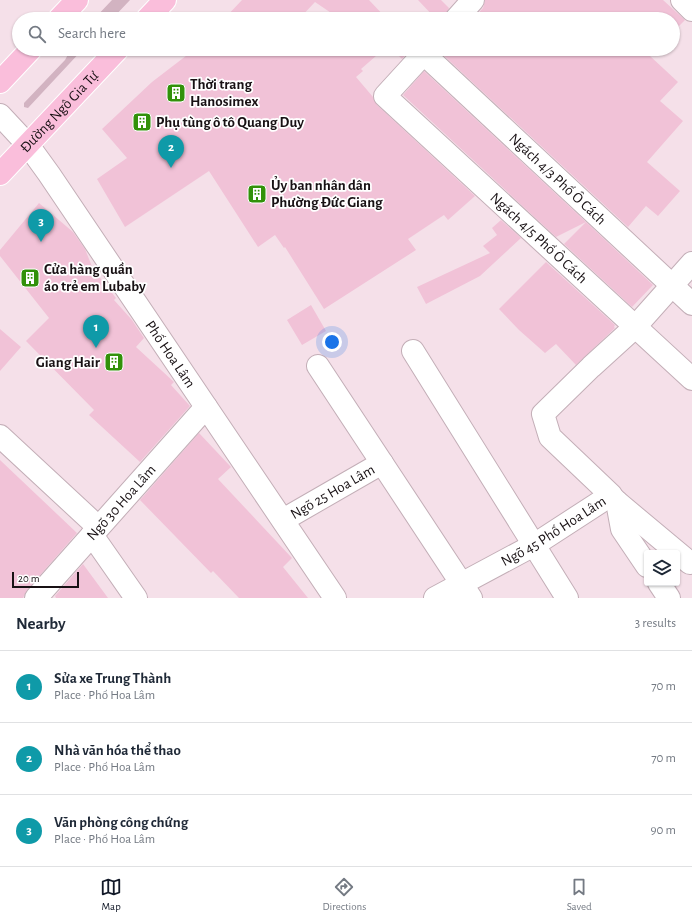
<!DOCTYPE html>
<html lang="en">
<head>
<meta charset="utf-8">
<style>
	:root { --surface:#fff; --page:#f6f6f7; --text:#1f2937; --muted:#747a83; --line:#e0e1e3; --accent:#111827 }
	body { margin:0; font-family:"Alegreya Sans",sans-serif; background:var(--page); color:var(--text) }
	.controls { position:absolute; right:12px; bottom:12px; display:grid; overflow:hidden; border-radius:4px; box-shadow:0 1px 3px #0004 }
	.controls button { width:36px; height:36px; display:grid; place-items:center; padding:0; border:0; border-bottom:1px solid var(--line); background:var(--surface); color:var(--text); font:20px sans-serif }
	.scale { position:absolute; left:12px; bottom:10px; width:67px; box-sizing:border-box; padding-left:4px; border:2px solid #181114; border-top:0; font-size:11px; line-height:14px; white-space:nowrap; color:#181114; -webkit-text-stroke:3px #fff; paint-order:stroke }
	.you { position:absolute; left:332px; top:342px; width:14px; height:14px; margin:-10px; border:3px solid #fff; border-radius:50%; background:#1a73e8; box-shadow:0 0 0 6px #1a73e833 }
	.badge { display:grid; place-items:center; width:26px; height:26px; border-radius:50%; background:var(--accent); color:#fff; font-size:13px; font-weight:700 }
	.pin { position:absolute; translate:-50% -33px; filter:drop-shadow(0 1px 2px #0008) }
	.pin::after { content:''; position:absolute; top:21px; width:14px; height:12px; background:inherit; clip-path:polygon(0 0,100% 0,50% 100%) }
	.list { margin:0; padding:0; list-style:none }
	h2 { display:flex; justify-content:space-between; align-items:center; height:52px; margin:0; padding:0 16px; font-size:17px }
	h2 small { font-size:13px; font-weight:400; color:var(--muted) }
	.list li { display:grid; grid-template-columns:26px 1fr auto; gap:12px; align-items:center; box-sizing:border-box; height:72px; padding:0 16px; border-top:1px solid var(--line) }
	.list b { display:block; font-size:15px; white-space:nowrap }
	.list p { margin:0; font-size:13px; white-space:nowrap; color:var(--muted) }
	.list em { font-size:13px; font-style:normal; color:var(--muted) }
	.icon { flex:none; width:22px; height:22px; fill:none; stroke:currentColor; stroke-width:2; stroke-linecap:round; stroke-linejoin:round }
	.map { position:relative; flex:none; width:692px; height:598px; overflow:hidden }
	.search { position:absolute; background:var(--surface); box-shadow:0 1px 3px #0004; left:12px; right:12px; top:12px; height:44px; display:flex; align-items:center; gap:10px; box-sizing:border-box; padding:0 14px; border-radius:22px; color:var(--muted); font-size:15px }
	.sheet { height:268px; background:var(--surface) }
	nav { display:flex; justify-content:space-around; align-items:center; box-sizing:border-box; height:56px; border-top:1px solid var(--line); background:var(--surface); font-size:11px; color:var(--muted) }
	nav a { display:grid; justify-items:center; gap:2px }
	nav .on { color:var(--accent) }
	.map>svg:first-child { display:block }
	.green { fill:#d2b3c1 }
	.building { fill:#f1c2d7 }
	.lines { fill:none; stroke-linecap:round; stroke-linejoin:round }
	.minor-casing { stroke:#c3aeb7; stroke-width:24 }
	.major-casing { stroke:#fff; stroke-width:24 }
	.minor { stroke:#fff; stroke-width:22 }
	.major { stroke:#fabedb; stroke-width:22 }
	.labels { text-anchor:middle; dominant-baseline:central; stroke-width:3.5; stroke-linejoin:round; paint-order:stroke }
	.poi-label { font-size:15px; font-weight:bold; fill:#181114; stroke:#fff; text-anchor:start }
	.street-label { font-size:15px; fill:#181114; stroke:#fff }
</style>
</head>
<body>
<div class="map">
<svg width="692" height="598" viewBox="0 0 692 598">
	<rect width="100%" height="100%" fill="#f5e0e9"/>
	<!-- green -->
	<path class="green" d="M112 0H130L112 19H94Z
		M71 49H83L28 108 24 107V103L65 60Z"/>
	<!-- building -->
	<path class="building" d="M242 0H369L387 19H340L315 2 299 19H224Z
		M418 0H441L449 8 444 19H436Z
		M485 0H663L685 20 673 32V19H473L483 8Z
		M195 49H384L361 69 363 71 356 77 373 97 377 105 475 196 448 220 444 215 408 239 416 250 324 309 285 247 284 248 275 235 258 247 209 171 125 227 97 179 127 158 102 129 152 82Z
		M392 49H411L402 59Z
		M440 49H657L650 56 678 82 660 101 683 121 647 162 680 191 658 216 646 206 628 227 440 52Z
		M424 71 586 222 556 237 403 95Z
		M39 203 73 232 85 249 93 269 116 298 114 300 132 320 144 338 136 347 174 382 171 385 190 406 140 462 89 415 94 410 26 341 49 318 0 256V250Z
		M501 220 521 238 480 276 426 304 417 287 490 253 483 246 497 235 492 228Z
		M586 222 653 285 632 307 564 244Z
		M546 262 615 325 614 327 615 328 576 365 556 344 545 353 519 330 499 309Z
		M311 305 326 331 302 345 287 320Z
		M0 329 21 347 0 371Z
		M199 433 231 467 218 479 292 558 283 567 308 598H239L213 571 211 573 140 500Z
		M0 460 77 533 27 590 23 598H0Z
		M83 564 108 598H56L55 596Z"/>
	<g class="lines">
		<defs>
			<g id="minor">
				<path d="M682 0 692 10"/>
				<path d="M456 19 473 0"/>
				<path id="s1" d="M428 49 385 96 692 379"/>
				<path id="s2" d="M424 54 692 304"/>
				<path id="s3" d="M0 115 28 145 49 174 335 598"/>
				<path d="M413 351 567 598"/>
				<path d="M318 366 471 598"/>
				<path d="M0 436 98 527"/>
				<path d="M613 498 617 502 622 529 647 566"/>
				<path d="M617 502 690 563"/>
				<path id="s4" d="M283 520 382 463"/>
				<path d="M92 535 136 598"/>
				<path d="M659 583 669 598"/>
				<path id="s5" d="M36 598 206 407"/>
				<path id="s6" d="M435 598 534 545 611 495 550 437 543 414 591 367 635 327 692 263"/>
			</g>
			<g id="major">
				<path d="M59 19 77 0"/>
				<path d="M147 19 165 0"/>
				<path d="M0 82 31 49"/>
				<path id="s7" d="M0 174 118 49"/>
			</g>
		</defs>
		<!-- minor casing -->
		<use href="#minor" class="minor-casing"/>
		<!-- major casing -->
		<use href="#major" class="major-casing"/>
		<!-- minor -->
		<use href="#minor" class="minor"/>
		<!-- major -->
		<use href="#major" class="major"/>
	</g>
	<!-- icons -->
	<defs>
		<symbol id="building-square" viewBox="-11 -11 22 22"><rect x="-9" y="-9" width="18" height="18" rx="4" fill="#32910a" stroke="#fff"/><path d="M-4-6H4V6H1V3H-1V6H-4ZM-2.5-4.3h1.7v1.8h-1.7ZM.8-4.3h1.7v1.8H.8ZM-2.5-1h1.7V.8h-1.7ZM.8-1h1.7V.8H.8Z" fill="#fff"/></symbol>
	</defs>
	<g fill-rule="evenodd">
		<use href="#building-square" x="165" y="82" width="22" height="22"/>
		<use href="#building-square" x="131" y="111" width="22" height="22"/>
		<use href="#building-square" x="246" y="183" width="22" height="22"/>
		<use href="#building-square" x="19" y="267" width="22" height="22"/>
		<use href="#building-square" x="103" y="351" width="22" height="22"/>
	</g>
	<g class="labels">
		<!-- poi labels -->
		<g class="poi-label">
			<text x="190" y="84">Thời trang<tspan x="190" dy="17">Hanosimex</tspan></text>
			<text x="156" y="122">Phụ tùng ô tô Quang Duy</text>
			<text x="271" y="185">Ủy ban nhân dân<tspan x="271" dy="17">Phường Đức Giang</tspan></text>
			<text x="44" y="269">Cửa hàng quần<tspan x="44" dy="17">áo trẻ em Lubaby</tspan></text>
			<text x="100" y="362" text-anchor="end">Giang Hair</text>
		</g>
		<!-- street labels -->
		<g class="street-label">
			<text stroke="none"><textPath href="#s7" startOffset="86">Đường Ngô Gia Tự</textPath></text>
			<text stroke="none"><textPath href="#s2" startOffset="183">Ngách 4/3 Phố Ô Cách</textPath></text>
			<text stroke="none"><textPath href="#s1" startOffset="273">Ngách 4/5 Phố Ô Cách</textPath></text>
			<text stroke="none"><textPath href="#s3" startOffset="294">Phố Hoa Lâm</textPath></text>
			<text stroke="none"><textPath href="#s4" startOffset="57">Ngõ 25 Hoa Lâm</textPath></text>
			<text stroke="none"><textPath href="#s5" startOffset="128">Ngõ 30 Hoa Lâm</textPath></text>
			<text stroke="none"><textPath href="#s6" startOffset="136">Ngõ 45 Phố Hoa Lâm</textPath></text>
		</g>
	</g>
</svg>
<div class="controls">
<button><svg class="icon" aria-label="layers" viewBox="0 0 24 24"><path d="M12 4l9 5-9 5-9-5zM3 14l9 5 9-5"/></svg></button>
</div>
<div class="scale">20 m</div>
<div class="you"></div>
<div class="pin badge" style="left:96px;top:348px;background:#0f9aa8">1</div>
<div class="pin badge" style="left:171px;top:168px;background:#0f9aa8">2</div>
<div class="pin badge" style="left:41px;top:242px;background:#0f9aa8">3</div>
<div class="search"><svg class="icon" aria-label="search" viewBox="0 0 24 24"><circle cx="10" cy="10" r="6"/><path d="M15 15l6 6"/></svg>Search here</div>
</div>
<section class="sheet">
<h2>Nearby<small>3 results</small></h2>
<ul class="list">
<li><span class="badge" style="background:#0f9aa8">1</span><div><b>Sửa xe Trung Thành</b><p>Place · Phố Hoa Lâm</p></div><em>70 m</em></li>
<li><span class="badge" style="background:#0f9aa8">2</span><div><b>Nhà văn hóa thể thao</b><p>Place · Phố Hoa Lâm</p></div><em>70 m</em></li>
<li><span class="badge" style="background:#0f9aa8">3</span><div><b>Văn phòng công chứng</b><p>Place · Phố Hoa Lâm</p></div><em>90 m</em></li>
</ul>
</section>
<nav>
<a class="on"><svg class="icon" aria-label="map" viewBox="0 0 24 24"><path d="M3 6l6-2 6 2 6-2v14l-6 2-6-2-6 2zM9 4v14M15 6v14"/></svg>Map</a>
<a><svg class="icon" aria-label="directions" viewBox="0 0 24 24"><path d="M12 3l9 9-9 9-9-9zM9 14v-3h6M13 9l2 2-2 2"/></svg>Directions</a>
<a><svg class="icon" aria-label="saved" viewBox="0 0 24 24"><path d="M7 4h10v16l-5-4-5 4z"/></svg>Saved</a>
</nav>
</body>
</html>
